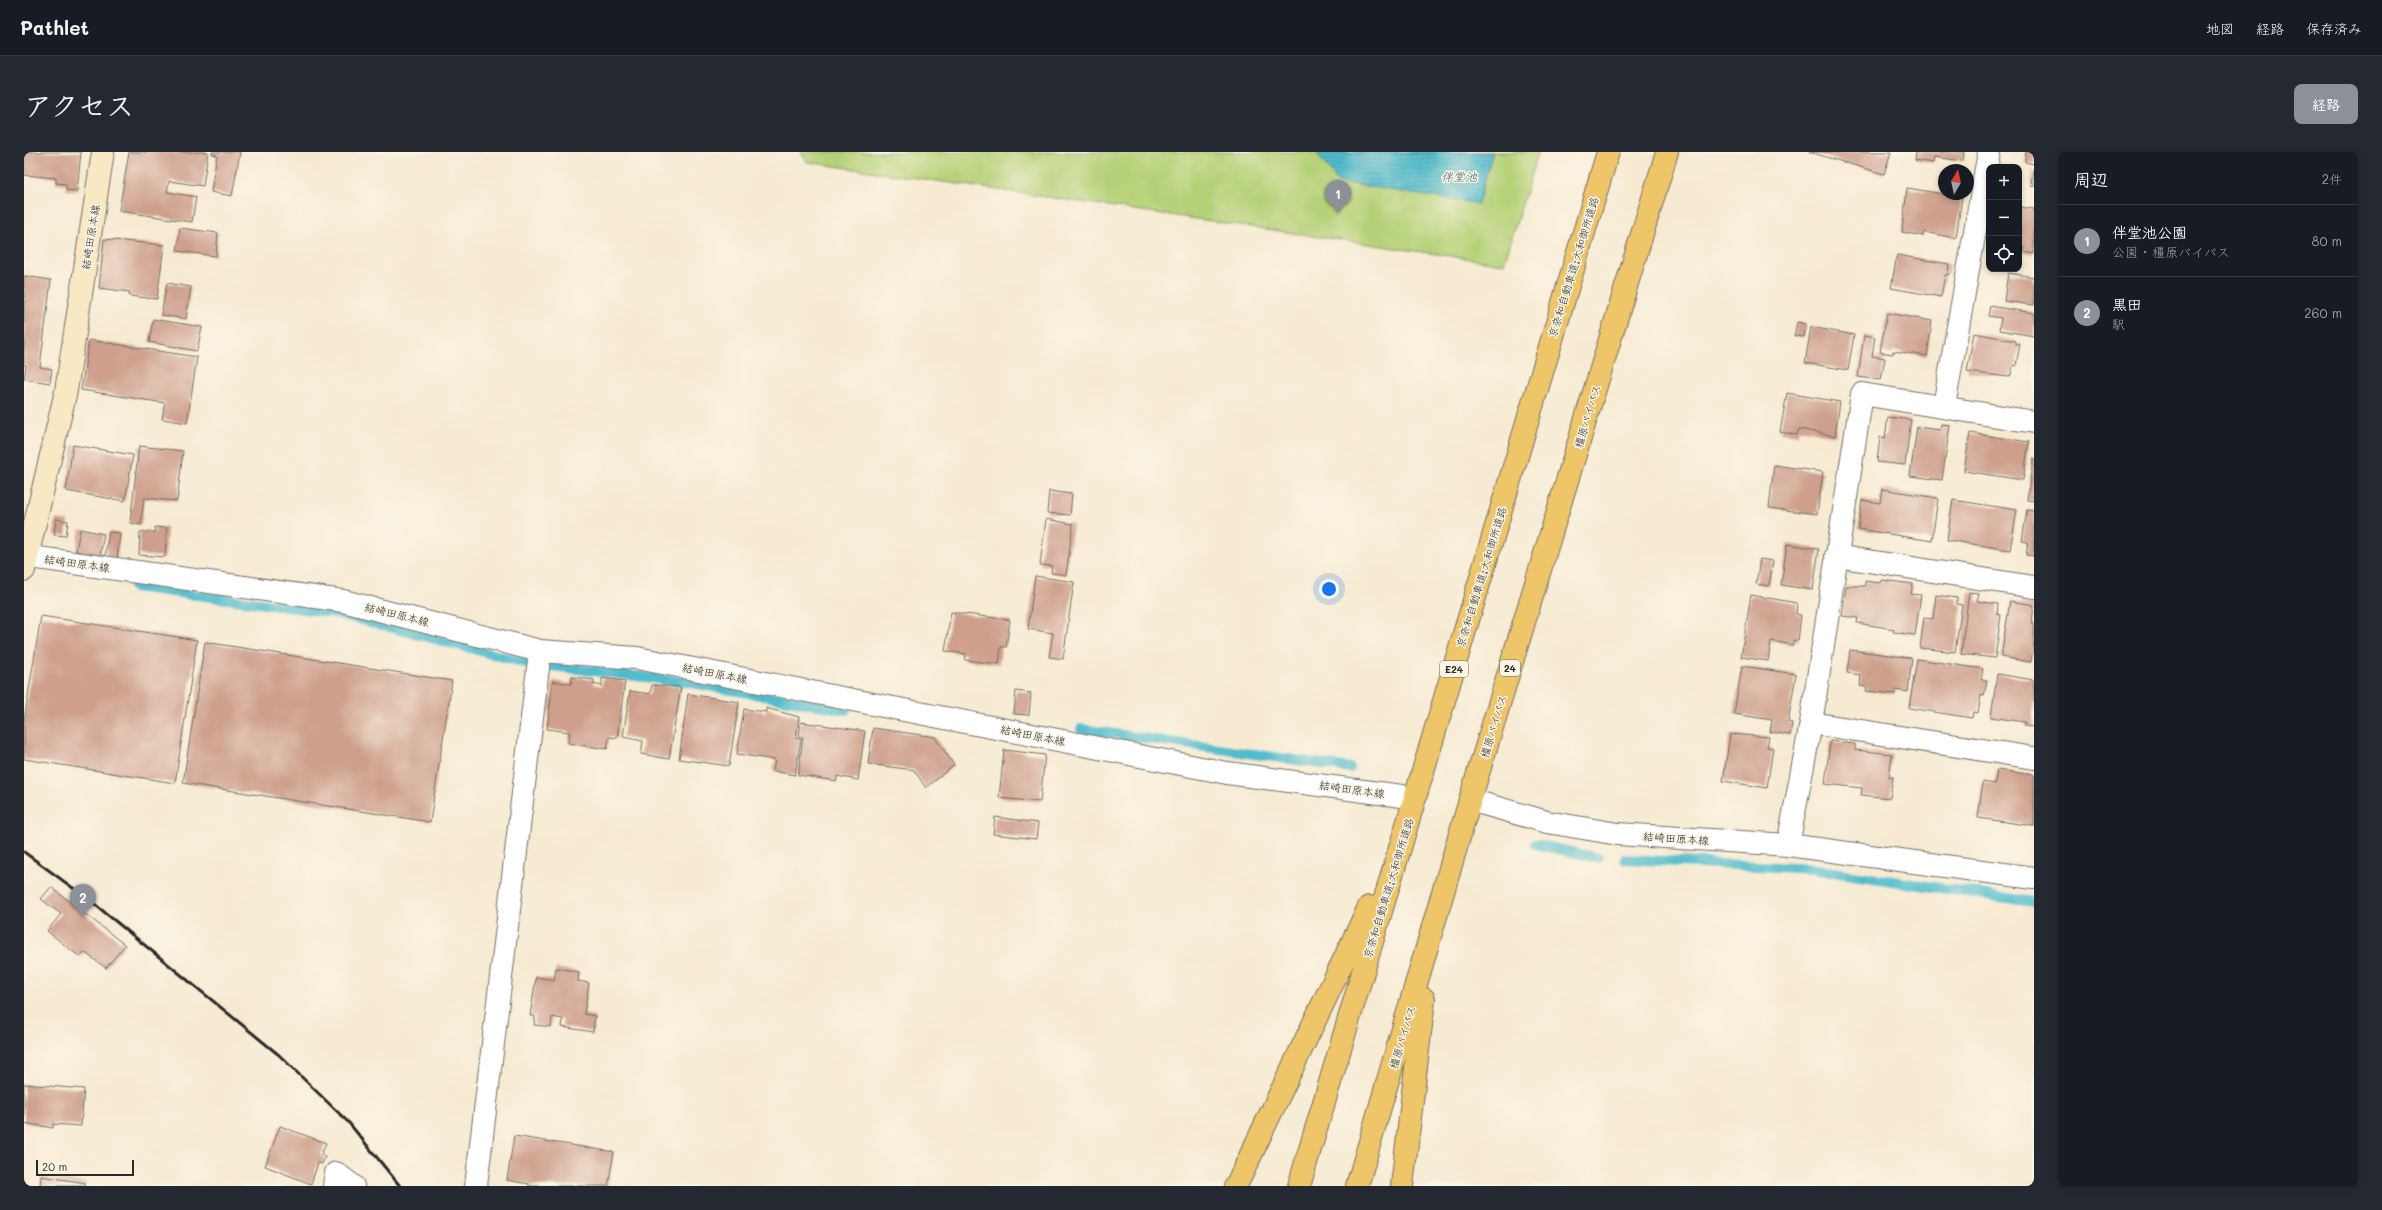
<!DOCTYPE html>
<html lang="ja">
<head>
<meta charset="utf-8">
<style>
	:root { --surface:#171b24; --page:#242831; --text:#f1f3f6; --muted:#9ea1a6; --line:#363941; --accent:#8c9099 }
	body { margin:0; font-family:Mali,"Klee One",sans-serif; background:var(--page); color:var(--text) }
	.controls { position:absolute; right:12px; top:12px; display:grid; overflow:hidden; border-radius:8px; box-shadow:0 2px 6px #0003 }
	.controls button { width:36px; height:36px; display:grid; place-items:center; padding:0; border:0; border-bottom:1px solid var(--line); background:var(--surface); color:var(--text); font:20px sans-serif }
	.compass { position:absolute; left:1914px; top:12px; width:36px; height:36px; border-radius:50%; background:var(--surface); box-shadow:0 2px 6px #0003; rotate:9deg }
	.scale { position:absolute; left:12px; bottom:10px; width:98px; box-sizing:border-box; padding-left:4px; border:2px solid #2b2b2b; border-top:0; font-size:11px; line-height:14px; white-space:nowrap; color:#2b2b2b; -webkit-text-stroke:3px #fcf5e5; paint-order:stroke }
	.you { position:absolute; left:1305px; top:437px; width:14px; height:14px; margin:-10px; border:3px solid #fff; border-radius:50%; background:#1a73e8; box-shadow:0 0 0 6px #1a73e833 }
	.badge { display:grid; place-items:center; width:26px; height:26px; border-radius:50%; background:var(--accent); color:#fff; font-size:13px; font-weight:700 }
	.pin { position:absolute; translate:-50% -33px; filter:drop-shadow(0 1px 2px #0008) }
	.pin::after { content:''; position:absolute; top:21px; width:14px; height:12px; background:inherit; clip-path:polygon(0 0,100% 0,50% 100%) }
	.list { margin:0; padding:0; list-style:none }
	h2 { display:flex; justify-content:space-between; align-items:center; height:52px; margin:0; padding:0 16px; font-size:17px }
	h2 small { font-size:13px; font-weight:400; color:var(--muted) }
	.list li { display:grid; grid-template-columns:26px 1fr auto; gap:12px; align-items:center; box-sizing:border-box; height:72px; padding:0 16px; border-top:1px solid var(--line) }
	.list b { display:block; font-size:15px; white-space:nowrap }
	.list p { margin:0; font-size:13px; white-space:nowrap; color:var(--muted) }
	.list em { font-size:13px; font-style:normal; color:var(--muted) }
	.icon { flex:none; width:22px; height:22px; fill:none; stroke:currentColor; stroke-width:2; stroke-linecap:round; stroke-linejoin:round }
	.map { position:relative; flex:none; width:2010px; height:1034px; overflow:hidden; border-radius:8px }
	header { display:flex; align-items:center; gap:24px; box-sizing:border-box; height:56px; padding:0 20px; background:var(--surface); border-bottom:1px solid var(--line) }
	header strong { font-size:19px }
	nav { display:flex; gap:22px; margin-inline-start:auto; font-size:14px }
	.intro { display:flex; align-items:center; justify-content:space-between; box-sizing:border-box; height:96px; padding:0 24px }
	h1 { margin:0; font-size:28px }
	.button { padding:10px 18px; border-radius:8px; background:var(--accent); color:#fff; font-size:14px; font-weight:700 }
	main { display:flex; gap:24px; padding:0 24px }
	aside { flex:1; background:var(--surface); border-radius:8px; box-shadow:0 2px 6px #0003 }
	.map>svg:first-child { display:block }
	.park { fill:#b5d177; stroke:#707e51 }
	.water { fill:url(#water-rules); stroke:#3e747c }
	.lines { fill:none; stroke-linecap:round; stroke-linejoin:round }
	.stream { stroke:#51bccd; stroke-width:10 }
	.building { fill:#ce9f8c }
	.street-casing { stroke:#726e65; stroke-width:24 }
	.secondary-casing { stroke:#726e65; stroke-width:24 }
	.highway-casing { stroke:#726e65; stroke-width:24 }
	.street { stroke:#fff; stroke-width:22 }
	.secondary { stroke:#f8e8c3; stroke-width:22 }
	.highway { stroke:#eec569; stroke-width:22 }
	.rail { stroke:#2b2b2b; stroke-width:3 }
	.labels { text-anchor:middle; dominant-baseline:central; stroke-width:3; stroke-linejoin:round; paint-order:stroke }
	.shield { fill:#fcf5e5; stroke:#6a6863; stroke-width:1 }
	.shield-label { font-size:10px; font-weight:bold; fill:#2b2b2b }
	.street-label { font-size:11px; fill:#2b2b2b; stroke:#fcf5e5 }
	.water-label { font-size:12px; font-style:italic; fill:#385e64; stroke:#fcf5e5 }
</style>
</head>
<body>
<header>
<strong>Pathlet</strong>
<nav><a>地図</a><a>経路</a><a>保存済み</a></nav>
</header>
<div class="intro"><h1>アクセス</h1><a class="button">経路</a></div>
<main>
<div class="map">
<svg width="2010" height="1034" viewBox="0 0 2010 1034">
	<defs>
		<pattern id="water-rules" width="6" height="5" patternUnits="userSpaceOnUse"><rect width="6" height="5" fill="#51bccd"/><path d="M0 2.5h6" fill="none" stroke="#4399a7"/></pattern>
	</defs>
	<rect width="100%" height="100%" fill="#fcf5e5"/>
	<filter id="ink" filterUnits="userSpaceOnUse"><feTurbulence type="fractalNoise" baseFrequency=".025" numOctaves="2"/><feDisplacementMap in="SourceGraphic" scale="8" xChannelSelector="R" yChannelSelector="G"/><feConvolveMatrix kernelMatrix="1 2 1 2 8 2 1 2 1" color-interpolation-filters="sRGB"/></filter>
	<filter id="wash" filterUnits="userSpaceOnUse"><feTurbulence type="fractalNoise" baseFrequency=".012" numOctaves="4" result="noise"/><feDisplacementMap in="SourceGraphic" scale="16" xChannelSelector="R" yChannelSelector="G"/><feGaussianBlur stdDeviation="0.9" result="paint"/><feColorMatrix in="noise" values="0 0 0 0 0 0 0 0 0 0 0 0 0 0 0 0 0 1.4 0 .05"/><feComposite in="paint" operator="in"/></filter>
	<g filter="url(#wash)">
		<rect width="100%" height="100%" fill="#f6ead2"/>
		<!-- park -->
		<path class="park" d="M777 0H1514L1480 112 783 10Z"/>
		<!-- water -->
		<path class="water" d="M1292 0H1469L1454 52 1314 30Z"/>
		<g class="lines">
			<!-- stream -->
			<path class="stream" d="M110 435 311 461 502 511 662 530 822 558
				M1057 577 1326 616
				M1511 692 1574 706
				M1601 707 1788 717 2010 750"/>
		</g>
		<g id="blocks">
			<!-- building -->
			<path class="building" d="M0 0H57L53 39 42 38V32L32 31V26L0 23Z
				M105 0H184L179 34 145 29 143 40 172 45 168 70 95 59Z
				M188 0H216L208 44 187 40 193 3 188 2Z
				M1785 0H1867L1860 22Z
				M1892 0H1940L1939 9 1910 5 1909 11 1891 8Z
				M2002 0H2010V12L2001 10Z
				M2009 17H2010V34L2007 33Z
				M1883 36 1938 45 1932 86 1900 80 1899 84 1878 80Z
				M1995 55 2010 57V102L2000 100 2001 96 1995 95Z
				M156 76 194 81 192 104 153 99Z
				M80 87 140 93 133 147 105 144 106 140 75 136Z
				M1873 103 1925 112 1924 123H1921L1917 145 1867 136Z
				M1984 121 2010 125V153L1980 149Z
				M0 124 27 128 16 215 28 217 26 231 0 227 2 213H0Z
				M143 131 167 135 162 167 137 163Z
				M1966 154 2010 161V184L1975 178 1977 166 1964 164Z
				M1863 161 1908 169 1903 204 1869 199V202L1856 200Z
				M129 167 178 175 173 199 125 190Z
				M1773 170 1782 172 1780 185 1770 184Z
				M1787 175 1830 183 1824 218 1781 211Z
				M1950 181 1992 189V192H1996L1992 214 1989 213 1987 223H1985V225L1943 220Z
				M1840 183 1851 185 1848 204 1861 206 1857 228 1834 225Z
				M65 188 173 205 163 271 138 267 141 251 57 238Z
				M1763 241 1816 250 1811 284 1775 277 1773 283 1756 280Z
				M1864 265 1887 268 1881 313 1853 310 1856 285 1861 286Z
				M1917 272 1926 273 1918 328 1886 324 1893 275 1916 278Z
				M1946 281 2005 290 1999 328 1940 319Z
				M49 293 109 303 101 349 42 339Z
				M115 294 159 299 153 349 120 346 117 373 106 371Z
				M2009 307H2010V349L2003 348Z
				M1750 313 1799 320 1793 362 1745 356Z
				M1858 337 1914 346 1908 389 1834 377 1838 348 1856 351Z
				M1025 339 1048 342 1046 363 1023 361Z
				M1929 348 1993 358 1986 398 1923 388Z
				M2003 358 2010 359V404L2002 403 2004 390 1998 389Z
				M32 367 44 369 42 384 30 383Z
				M1022 367 1049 372 1042 423 1027 421 1028 414 1016 413Z
				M131 375 143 376 141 405 115 403 116 380H131Z
				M56 377 80 382 76 404 52 399Z
				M85 380 96 381 93 407 81 405Z
				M1763 392 1795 397 1789 438 1757 433Z
				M1736 407 1749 409 1745 434 1732 432Z
				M1011 424 1050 430 1039 507 1025 505 1029 481 1004 477Z
				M1858 428 1889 432 1887 442 1897 443 1891 483 1869 480 1870 477 1833 471 1834 466 1818 464 1822 434H1841V429L1857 431Z
				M1945 440 1955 441 1953 449 1974 452 1973 462 1977 463 1971 506 1937 502Z
				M1727 443 1773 451 1772 462 1777 463 1774 489 1769 488V493L1747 489 1744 509 1717 505Z
				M1912 443 1933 446V452L1938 453 1931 500 1896 496 1900 466 1909 467Z
				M1986 449 2010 453 2008 471 2010 472V490L2007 510 1977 505Z
				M927 460 986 468 982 495H977L975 512 941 508 942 502 921 499Z
				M17 464 173 488 151 631 0 607V569Z
				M181 490 428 529 406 670 159 631Z
				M1826 498 1888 506 1884 540 1871 538V542L1842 539 1843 535 1836 534 1837 523 1823 521Z
				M1893 507 1959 517 1957 528H1963L1960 544 1957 543 1954 561 1949 560 1948 566 1885 556Z
				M1718 514 1772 522 1764 570 1768 571 1766 583 1746 580 1748 568 1710 562Z
				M1973 522 2010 528V575L2001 574V570L1967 565Z
				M548 525 570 528 569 532 578 534V526L601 529 593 586 585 585 583 597 544 591 546 580 523 577 529 529 547 532Z
				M628 533 657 535 645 607 617 602 619 589 599 585 606 539 626 542Z
				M992 539 1007 541 1005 563 990 562Z
				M664 542 715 550 705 614 655 607Z
				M742 556 775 565 772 587H777L771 623 749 619 751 608 713 602 720 557 742 560Z
				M777 570 841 579 834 628 813 624V629L774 623 779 585H775Z
				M849 576 911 585 930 613 902 636 890 618 844 612Z
				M1706 582 1745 585 1743 595 1749 596 1743 636 1699 629Z
				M1806 589 1831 592V598L1868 602 1865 625H1869L1866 646 1837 643 1838 636 1801 632Z
				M980 598 1021 603 1016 650 975 646Z
				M1973 618 2010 623V674L1954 666 1959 630 1971 632Z
				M971 665 1014 671 1012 687 969 682Z
				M27 735 101 793 82 816 60 800 56 805 23 779 37 762 17 747Z
				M532 816 555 820 554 829 565 831 560 862 571 864 569 880 538 875 539 867 528 865 527 875 510 873 511 864H506L512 825 530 828Z
				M0 932 60 937 57 974 29 972V976L0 971Z
				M256 974 302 991 297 1003 301 1005 298 1012 294 1011 287 1032 241 1014Z
				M490 984 590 1000 584 1034H505V1032L483 1028Z
				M17 1024 62 1031 61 1034H16Z"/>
		</g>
	</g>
	<g filter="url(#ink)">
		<use href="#blocks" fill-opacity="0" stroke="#726e65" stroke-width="1"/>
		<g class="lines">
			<defs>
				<path id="street" d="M1920 254 1965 0
					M0 404 319 449 516 499 613 506 1203 621 1378 644
					M1812 404 2010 435
					M1787 571 2010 606
					M1446 648 1523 670 1594 682 1764 693 2010 726
					M1764 693 1787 571 1838 242 2010 270
					M310 1034 312 1021 329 1034
					M452 1034 516 499"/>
				<path id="secondary" d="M0 418 42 239 79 0"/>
				<path id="highway" d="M1212 1034 1345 755
					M1275 1034 1584 0
					M1333 1034 1446 648 1643 0
					M1378 1034 1400 847"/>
			</defs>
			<!-- street casing -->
			<use href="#street" class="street-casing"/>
			<!-- secondary casing -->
			<use href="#secondary" class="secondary-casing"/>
			<!-- highway casing -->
			<use href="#highway" class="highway-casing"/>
			<!-- street -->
			<use href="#street" class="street"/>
			<!-- secondary -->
			<use href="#secondary" class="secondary"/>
			<!-- highway -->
			<use href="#highway" class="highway"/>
			<!-- rail -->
			<path class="rail" d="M0 700 68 750 255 903 325 971 376 1034"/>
		</g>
	</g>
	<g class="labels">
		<!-- shield labels -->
		<g class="shield">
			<rect x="1476" y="508" width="20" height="16" rx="3"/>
			<rect x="1416" y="509" width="28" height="16" rx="3"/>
		</g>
		<g class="shield-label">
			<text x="1486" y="516">24</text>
			<text x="1430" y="517">E24</text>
		</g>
		<!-- street labels -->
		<g class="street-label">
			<text transform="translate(66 85) rotate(-81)">結崎田原本線</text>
			<text transform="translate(1549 115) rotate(-73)">京奈和自動車道;大和御所道路</text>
			<text transform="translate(1563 264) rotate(-73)">橿原バイパス</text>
			<text transform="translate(53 411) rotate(8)">結崎田原本線</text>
			<text transform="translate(1457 425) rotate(-73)">京奈和自動車道;大和御所道路</text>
			<text transform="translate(373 462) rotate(14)">結崎田原本線</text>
			<text transform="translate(691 521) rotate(11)">結崎田原本線</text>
			<text transform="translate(1469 574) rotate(-73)">橿原バイパス</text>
			<text transform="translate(1009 583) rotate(11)">結崎田原本線</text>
			<text transform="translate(1328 637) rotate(8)">結崎田原本線</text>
			<text transform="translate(1652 686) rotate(4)">結崎田原本線</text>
			<text transform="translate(1364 736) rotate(-73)">京奈和自動車道;大和御所道路</text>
			<text transform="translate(1378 885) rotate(-73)">橿原バイパス</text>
		</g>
		<!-- water labels -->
		<g class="water-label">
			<text x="1435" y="24">伴堂池</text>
		</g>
	</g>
</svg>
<div class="controls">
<button>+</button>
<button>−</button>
<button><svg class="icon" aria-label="locate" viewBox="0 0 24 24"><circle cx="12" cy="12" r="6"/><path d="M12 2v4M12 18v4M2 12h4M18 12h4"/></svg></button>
</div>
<svg class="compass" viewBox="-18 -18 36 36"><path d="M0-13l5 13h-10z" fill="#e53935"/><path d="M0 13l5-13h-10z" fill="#9ea1a6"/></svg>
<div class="scale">20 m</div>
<div class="you"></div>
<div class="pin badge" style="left:1314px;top:61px">1</div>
<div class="pin badge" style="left:59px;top:765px">2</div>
</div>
<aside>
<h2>周辺<small>2件</small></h2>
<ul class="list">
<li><span class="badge">1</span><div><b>伴堂池公園</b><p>公園 · 橿原バイパス</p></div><em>80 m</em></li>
<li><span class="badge">2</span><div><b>黒田</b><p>駅</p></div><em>260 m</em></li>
</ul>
</aside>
</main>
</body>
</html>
